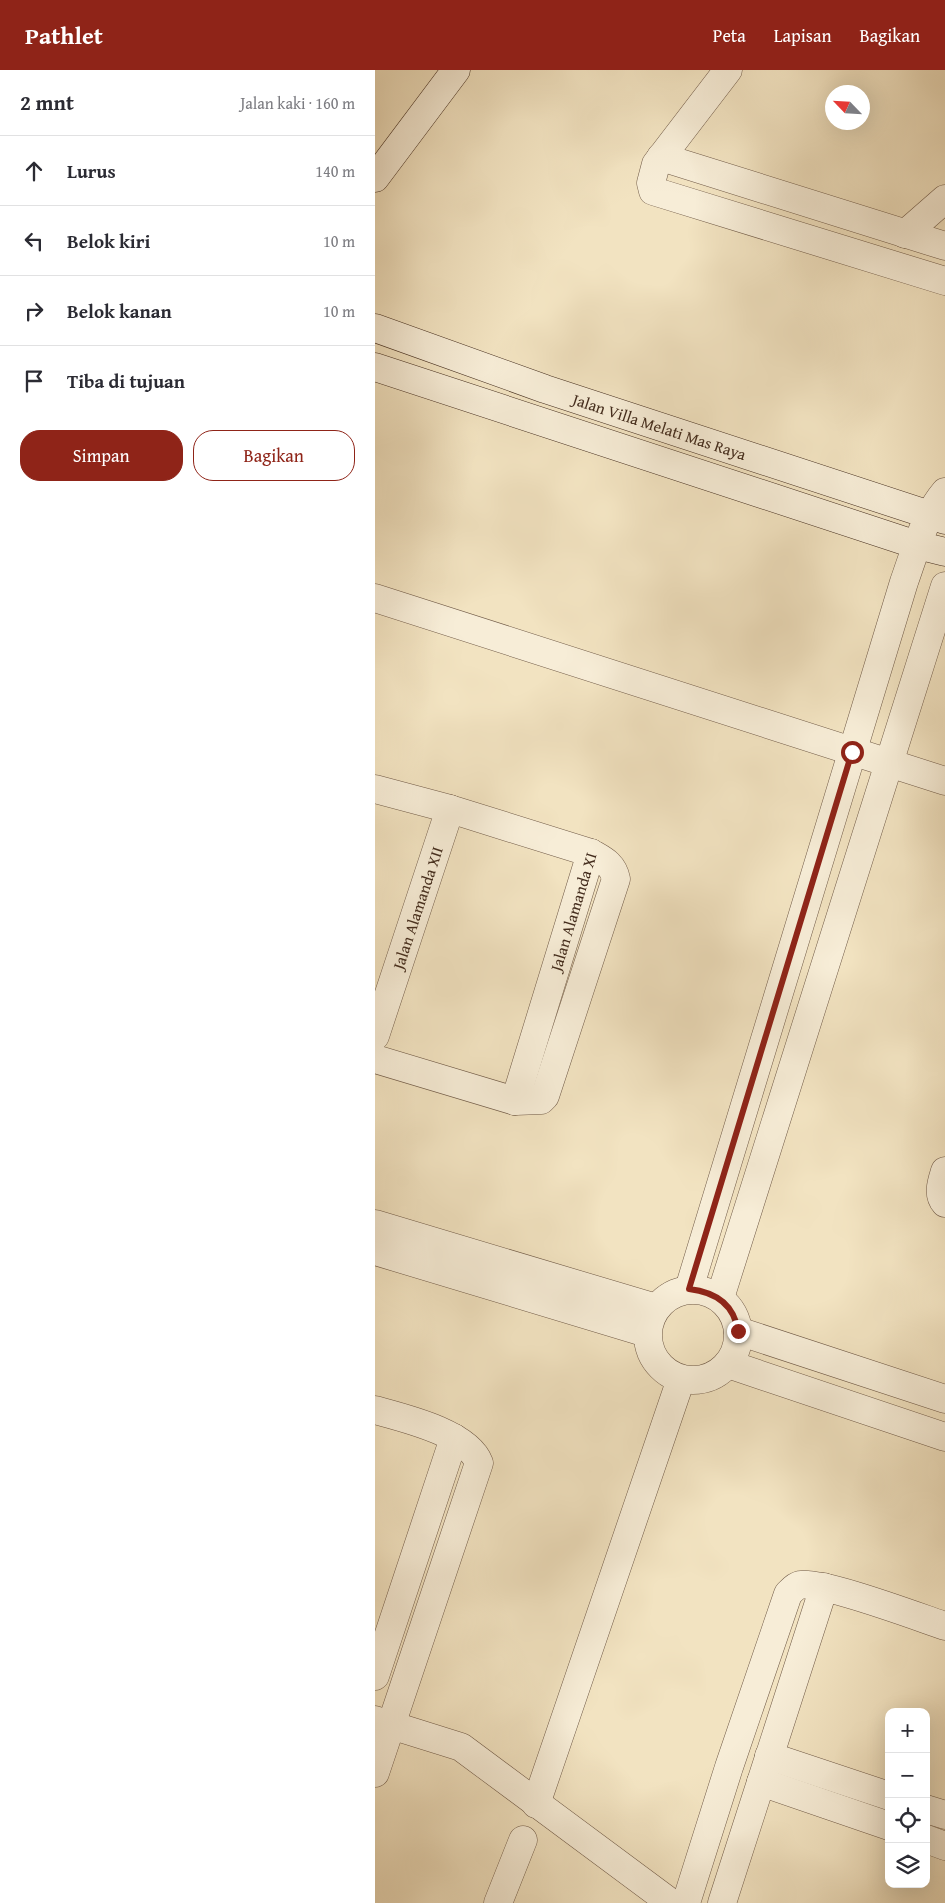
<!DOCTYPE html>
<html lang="id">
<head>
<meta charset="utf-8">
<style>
	:root { --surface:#fff; --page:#f2f2f3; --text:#2b2b33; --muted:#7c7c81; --line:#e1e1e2; --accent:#8f2418 }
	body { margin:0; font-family:"Gentium Book Plus",serif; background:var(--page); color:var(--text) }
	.controls { position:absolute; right:15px; bottom:15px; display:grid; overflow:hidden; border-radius:10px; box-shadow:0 5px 20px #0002 }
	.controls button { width:45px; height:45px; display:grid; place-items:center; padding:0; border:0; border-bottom:1px solid var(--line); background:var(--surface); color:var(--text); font:25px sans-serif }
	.compass { position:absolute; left:450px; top:15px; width:45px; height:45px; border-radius:50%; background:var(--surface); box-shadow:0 5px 20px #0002; rotate:295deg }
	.stop { position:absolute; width:15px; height:15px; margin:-11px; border:4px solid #8f2418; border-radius:50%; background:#fff }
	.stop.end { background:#8f2418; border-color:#fff; box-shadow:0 1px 5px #0008 }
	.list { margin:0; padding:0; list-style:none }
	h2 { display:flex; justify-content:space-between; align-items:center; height:65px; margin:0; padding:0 20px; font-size:21px }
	h2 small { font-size:16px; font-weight:400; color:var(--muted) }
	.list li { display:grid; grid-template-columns:32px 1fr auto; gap:15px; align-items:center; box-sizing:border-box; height:70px; padding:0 20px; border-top:1px solid var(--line) }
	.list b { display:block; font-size:19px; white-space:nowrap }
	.list em { font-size:16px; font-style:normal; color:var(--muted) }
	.actions { display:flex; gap:10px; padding:15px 20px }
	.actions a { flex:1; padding:11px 0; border:1px solid var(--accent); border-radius:20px; text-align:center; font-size:18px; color:var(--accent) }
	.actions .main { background:var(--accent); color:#fff }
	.icon { flex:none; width:28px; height:28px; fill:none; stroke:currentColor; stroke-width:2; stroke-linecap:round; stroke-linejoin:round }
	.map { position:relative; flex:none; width:570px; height:1833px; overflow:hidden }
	header { display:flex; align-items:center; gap:30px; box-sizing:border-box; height:70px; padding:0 25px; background:var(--accent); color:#fff }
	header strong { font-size:24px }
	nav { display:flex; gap:28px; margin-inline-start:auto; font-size:18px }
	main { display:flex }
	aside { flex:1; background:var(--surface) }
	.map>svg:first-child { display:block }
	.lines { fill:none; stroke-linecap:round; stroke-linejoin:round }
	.street-casing { stroke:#705a47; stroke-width:29 }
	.secondary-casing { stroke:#442d1e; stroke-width:29 }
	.street { stroke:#f7edd7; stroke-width:28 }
	.secondary { stroke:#f7edd7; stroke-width:28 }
	.route { stroke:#8f2418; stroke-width:6 }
	.labels { text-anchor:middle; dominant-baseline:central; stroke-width:4.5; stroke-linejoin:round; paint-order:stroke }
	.street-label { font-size:16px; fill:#442d1e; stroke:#f7edd7 }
</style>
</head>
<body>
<header>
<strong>Pathlet</strong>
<nav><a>Peta</a><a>Lapisan</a><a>Bagikan</a></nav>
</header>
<main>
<aside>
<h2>2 mnt<small>Jalan kaki · 160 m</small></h2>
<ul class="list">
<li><svg class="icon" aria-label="ahead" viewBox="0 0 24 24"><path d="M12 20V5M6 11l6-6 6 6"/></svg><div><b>Lurus</b></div><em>140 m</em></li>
<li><svg class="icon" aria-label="left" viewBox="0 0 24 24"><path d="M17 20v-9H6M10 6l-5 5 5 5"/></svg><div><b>Belok kiri</b></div><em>10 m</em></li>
<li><svg class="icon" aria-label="right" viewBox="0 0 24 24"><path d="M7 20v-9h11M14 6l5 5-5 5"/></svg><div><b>Belok kanan</b></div><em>10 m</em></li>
<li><svg class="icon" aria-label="arrive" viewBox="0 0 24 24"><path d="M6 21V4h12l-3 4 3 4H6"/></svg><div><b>Tiba di tujuan</b></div></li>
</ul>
<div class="actions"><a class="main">Simpan</a><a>Bagikan</a></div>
</aside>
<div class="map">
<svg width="570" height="1833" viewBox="0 0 570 1833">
	<rect width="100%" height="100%" fill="#f2e3c1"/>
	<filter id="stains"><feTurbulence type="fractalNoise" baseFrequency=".004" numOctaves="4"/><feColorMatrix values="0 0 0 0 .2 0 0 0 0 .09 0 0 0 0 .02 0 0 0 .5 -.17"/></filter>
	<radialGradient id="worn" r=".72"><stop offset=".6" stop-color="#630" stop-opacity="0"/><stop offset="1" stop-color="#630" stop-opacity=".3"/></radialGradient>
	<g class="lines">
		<defs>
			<g id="street">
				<path d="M353 0 281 94 276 113 278 121 570 211"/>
				<path d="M286 87 570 176"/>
				<path d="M530 164 570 129"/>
				<path d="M0 528 570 711"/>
				<path d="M0 719 75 739 216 783C228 790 238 794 241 809L170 1026 166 1030 140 1031 0 989"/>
				<path id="s1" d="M0 966 75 739"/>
				<path id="s2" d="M140 1031 216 783"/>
				<path d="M570 1101C567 1111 562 1124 570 1133"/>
				<path d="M0 1154 281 1238"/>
				<path d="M0 1181 272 1263"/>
				<path d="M314 1219 529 512C540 481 549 447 570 422"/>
				<circle cx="318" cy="1265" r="45"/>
				<path d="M345 1228 570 516"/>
				<path d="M363 1261 570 1329"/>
				<path d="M353 1294 570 1367"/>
				<path d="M0 1340C29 1348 93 1363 104 1393L0 1703"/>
				<path d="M0 1606 79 1368"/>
				<path d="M0 1650 86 1677 296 1833"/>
				<path d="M394 1686 514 1726"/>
				<path d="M386 1712 514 1756"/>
				<path d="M161 1734 306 1309"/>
				<path d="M551 1739 570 1745"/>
				<path d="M551 1769 570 1776"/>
				<path d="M123 1833 148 1770"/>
				<path d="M311 1833 354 1697 413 1524C416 1521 420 1516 425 1515 448 1511 543 1547 570 1556"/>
				<path d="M347 1833 449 1517"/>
			</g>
			<g id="secondary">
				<path d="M0 108 81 0"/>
				<path id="s3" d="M0 258 170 319 570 450"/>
				<path d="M0 297 542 475 570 482"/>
			</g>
		</defs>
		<!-- street casing -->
		<use href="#street" class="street-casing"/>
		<!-- secondary casing -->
		<use href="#secondary" class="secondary-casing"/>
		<!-- street -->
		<use href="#street" class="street"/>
		<!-- secondary -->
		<use href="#secondary" class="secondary"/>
	</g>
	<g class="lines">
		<!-- route -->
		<path class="route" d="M363 1261C359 1234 340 1222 314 1219L477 682"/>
	</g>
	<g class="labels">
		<!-- street labels -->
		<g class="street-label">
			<text stroke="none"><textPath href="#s3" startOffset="301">Jalan Villa Melati Mas Raya</textPath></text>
			<text stroke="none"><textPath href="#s1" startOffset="135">Jalan Alamanda XII</textPath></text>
			<text stroke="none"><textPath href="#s2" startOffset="198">Jalan Alamanda XI</textPath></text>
		</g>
	</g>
	<rect width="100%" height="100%" filter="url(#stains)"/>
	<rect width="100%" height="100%" fill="url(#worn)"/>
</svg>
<div class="controls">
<button>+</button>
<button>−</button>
<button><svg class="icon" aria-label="locate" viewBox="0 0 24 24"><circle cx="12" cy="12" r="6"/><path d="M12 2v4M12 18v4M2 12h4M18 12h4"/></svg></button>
<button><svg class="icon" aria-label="layers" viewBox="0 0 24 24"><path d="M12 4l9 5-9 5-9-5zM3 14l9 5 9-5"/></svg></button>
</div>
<svg class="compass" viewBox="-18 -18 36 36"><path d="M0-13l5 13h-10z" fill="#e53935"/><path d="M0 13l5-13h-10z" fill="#7c7c81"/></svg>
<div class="stop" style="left:477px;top:682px"></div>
<div class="stop end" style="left:363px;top:1261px"></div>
</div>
</main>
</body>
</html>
